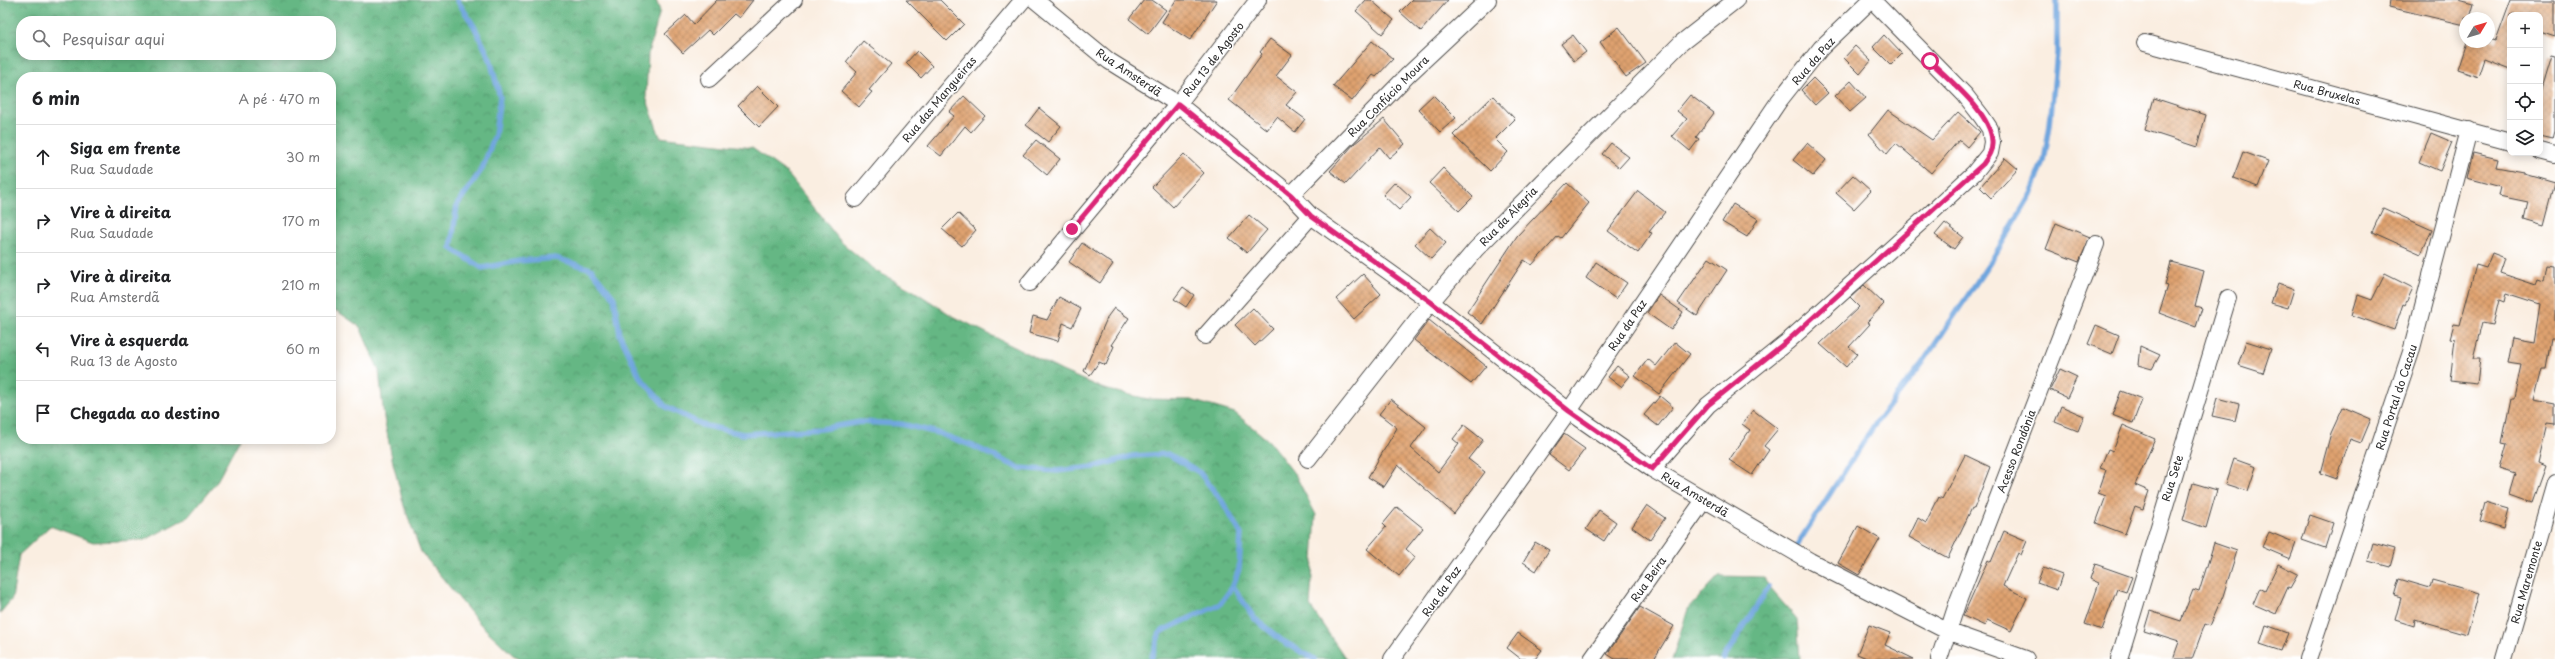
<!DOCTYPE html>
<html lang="pt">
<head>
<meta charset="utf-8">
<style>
	:root { --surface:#fff; --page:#f2f2f2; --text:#202124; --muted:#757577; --line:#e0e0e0 }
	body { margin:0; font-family:"Playpen Sans",sans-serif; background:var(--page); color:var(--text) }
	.controls { position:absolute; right:12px; top:12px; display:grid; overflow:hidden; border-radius:8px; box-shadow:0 2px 10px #0003 }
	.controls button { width:36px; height:36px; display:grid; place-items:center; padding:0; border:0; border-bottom:1px solid var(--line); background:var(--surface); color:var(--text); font:20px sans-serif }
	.compass { position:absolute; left:2459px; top:12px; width:36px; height:36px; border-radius:50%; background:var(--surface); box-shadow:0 2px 10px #0003; rotate:52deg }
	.stop { position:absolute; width:12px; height:12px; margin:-9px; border:3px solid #db2777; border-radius:50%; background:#fff }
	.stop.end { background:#db2777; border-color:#fff; box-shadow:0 1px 4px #0008 }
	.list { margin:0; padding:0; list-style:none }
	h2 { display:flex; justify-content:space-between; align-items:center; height:52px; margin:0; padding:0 16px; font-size:17px }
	h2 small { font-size:13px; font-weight:400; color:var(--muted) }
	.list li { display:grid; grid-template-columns:26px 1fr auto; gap:12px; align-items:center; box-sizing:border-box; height:64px; padding:0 16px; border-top:1px solid var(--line) }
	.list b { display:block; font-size:15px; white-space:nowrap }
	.list p { margin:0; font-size:13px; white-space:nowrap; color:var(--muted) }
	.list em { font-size:13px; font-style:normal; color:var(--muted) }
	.icon { flex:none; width:22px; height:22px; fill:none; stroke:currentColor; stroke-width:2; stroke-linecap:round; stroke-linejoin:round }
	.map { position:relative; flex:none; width:2555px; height:659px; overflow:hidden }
	.search { position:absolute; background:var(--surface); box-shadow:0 2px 10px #0003; left:16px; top:16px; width:320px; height:44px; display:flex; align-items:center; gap:10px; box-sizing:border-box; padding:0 14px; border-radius:16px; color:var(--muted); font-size:15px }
	.panel { position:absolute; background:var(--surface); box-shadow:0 2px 10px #0003; left:16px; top:72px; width:320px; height:372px; border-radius:16px }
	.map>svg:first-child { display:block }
	.forest { fill:url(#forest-crowns); stroke:#487158; fill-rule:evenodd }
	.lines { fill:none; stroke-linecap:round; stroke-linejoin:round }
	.stream { stroke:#70a6de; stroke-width:5.5 }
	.building { fill:url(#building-cross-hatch) }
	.street-casing { stroke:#4a4846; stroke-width:18 }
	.street { stroke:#fff; stroke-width:16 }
	.route { stroke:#db2777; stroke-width:5 }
	.labels { text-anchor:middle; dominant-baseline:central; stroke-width:3; stroke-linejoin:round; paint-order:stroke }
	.street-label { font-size:11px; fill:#2b2b2b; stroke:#fff }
</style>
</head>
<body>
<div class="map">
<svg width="2555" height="659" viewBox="0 0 2555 659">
	<defs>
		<pattern id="forest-crowns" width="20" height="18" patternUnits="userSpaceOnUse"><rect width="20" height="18" fill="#65b784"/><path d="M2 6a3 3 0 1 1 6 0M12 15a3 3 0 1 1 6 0" fill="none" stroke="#53956c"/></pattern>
		<pattern id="building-cross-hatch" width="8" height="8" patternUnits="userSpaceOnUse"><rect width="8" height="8" fill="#dfa270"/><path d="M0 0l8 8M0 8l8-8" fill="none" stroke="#b5845c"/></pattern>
	</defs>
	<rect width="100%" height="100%" fill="#fff"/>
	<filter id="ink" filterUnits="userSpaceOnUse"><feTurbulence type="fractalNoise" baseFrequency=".025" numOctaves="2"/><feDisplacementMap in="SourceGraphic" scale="8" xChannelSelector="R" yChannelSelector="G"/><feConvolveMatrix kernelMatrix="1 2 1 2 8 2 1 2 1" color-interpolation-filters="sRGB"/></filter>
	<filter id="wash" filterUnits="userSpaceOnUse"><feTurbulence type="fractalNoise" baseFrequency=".012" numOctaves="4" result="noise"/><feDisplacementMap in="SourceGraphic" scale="16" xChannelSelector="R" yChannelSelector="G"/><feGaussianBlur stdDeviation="0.9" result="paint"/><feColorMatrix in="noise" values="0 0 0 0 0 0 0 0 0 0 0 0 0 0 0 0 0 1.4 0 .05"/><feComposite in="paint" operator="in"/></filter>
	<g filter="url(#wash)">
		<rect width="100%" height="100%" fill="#faeee1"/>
		<!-- forest -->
		<path class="forest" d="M0 0H656L660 11 648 54 646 97 660 137 752 148 787 173 841 242 876 271 914 291 951 315 1062 371 1104 389 1148 399 1191 400 1235 413 1269 441 1296 476 1316 515 1310 606 1346 659H522L513 655 480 624 421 552 404 506 393 463 384 418 379 371 360 327 337 311H331V77H21V439H240L216 483 188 517 145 540 93 542 50 526 19 555 12 599 0 613ZM21 21H331V55H21Z
			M1719 576 1764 577 1769 587 1797 619 1800 659H1672L1688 609Z"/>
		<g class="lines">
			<!-- stream -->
			<path class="stream" d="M457 0 474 26 490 59 500 97 495 135 482 169 457 205 451 248 482 268 519 261 556 258 591 269 614 298 620 335 640 377 665 406 702 425 743 434 821 429 860 422 901 424 938 433 973 446 1019 468 1057 471 1094 467 1132 456 1168 454 1199 472 1222 501 1241 534 1239 569 1233 586 1220 604 1160 632 1151 659
				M1795 548 1875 424 1921 365 1993 258 2031 194 2044 161 2050 125 2057 53V0
				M1233 586 1254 618 1281 640 1314 659
				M1723 659 1769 587"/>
		</g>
		<g id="blocks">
			<!-- building -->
			<path class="building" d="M717 0H753L739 18 734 14 713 35 708 30 683 53 665 34 686 15 694 24Z
				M906 0H940L964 24 947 41Z
				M1144 0H1152L1166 10 1148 34 1129 19Z
				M1176 0H1217L1190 40 1162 22Z
				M1366 0H1371L1394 20 1382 34 1356 11Z
				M1412 0H1448L1421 31 1400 12Z
				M2390 0H2459L2474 4 2470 18H2465V25L2389 7Z
				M2511 0H2555V37L2540 32V15H2510V69L2484 59 2478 77 2458 70 2467 42H2489V39L2496 41Z
				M1619 27 1646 63 1626 77 1600 42Z
				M1573 35 1586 52 1574 61 1561 44Z
				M1884 35 1902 54 1891 65 1873 47Z
				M1270 39 1292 55 1276 76 1297 92 1286 105 1305 119 1295 132 1277 117 1267 130 1229 100 1262 54 1260 52Z
				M863 41 891 64 869 90 872 92 859 107 841 91 857 72 846 62Z
				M1372 41 1393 59 1376 77 1373 75 1352 101 1333 86Z
				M1855 46 1871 61 1860 74 1844 58Z
				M917 51 932 66 921 78 906 63Z
				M2551 55 2555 56V131L2553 139 2540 136V92Z
				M1813 78 1828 93 1815 105 1801 90Z
				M1851 81 1866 98 1850 112 1835 96Z
				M757 86 778 107 759 127 738 106Z
				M1433 95 1456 118 1440 132 1418 109Z
				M1690 95 1714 113 1696 137 1699 139 1690 151 1672 136 1687 119 1677 111Z
				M964 96 985 116 971 132 965 126 941 156 928 146 954 116 949 112Z
				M1493 96 1515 119 1495 139 1508 152 1490 171 1453 135Z
				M2154 98 2206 115 2197 147 2145 130Z
				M1039 108 1061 126 1048 142 1026 125Z
				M1888 110 1932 140 1958 112 1980 132 1967 147 1959 140 1931 173 1896 143 1887 154 1869 134Z
				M1384 119 1405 144 1389 158 1380 147 1346 184 1330 171 1354 144Z
				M2431 133 2452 142 2440 171 2419 162Z
				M1036 140 1060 159 1047 175 1023 155Z
				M1611 143 1629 157 1619 168 1602 154Z
				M1807 143 1826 160 1813 176 1793 160Z
				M2243 152 2268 161 2258 187 2233 178Z
				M2473 153 2498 159 2496 167 2524 172V174L2555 183 2544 225 2524 219 2528 202 2499 196 2501 187 2467 178Z
				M1184 154 1204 173 1173 207 1152 187Z
				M2005 158 2018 169 1991 198 1980 187Z
				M1443 168 1473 197 1459 211 1429 183Z
				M1853 175 1871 191 1854 209 1836 193Z
				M1395 182 1411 197 1399 210 1383 195Z
				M1567 183 1589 203 1561 238 1558 236 1532 265 1524 260 1482 324 1467 312 1517 236Z
				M1638 191 1665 212 1649 232 1652 233 1638 253 1608 231Z
				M1733 204 1758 219 1747 237 1722 222Z
				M2383 208 2432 230 2421 254 2372 232Z
				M958 213 976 230 962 246 942 229Z
				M1249 215 1267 230 1247 253 1229 238Z
				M1945 223 1963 237 1954 249 1935 235Z
				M2056 223 2090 237 2079 262 2046 249Z
				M1430 228 1446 243 1431 259 1415 244Z
				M1082 243 1113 264 1100 283 1069 262Z
				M2492 253 2505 258 2500 273 2536 285 2538 280 2544 282 2547 266 2555 267V340H2551L2546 369H2542L2534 401 2555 405V426L2547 425 2538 463 2545 466 2532 502 2510 494 2516 474 2500 469 2507 444 2502 443 2511 398H2514L2521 365 2507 363 2512 338 2534 342 2540 304 2506 293 2504 302 2499 300 2493 325 2482 323 2473 358H2480L2477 384 2450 381 2455 339 2450 338 2454 324 2460 325 2476 265 2486 268Z
				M1709 258 1727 270 1697 316 1678 303Z
				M1596 262 1627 283 1616 299 1586 278Z
				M2171 262 2204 271 2195 306 2202 308 2196 327 2159 313 2168 286 2165 285Z
				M1363 274 1381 294 1354 319 1336 299Z
				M2385 274 2413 288 2405 305 2403 304 2394 330 2352 315 2358 295 2372 300Z
				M2278 283 2294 289 2288 308 2271 303Z
				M1864 285 1884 304 1867 322 1870 324 1849 347 1857 354 1846 367 1820 344 1859 307 1850 298Z
				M1183 287 1194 295 1186 307 1174 299Z
				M1659 295 1683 312 1671 330 1647 313Z
				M1059 297 1081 309 1072 327 1063 323 1058 341 1029 333 1033 316 1047 320Z
				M1114 308 1129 318 1111 345 1114 346 1106 365 1099 362 1090 375 1084 371 1108 316Z
				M1253 308 1273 329 1255 346 1235 325Z
				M1429 320 1486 366 1471 384 1414 340Z
				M2096 325 2119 335 2112 354 2088 344Z
				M2246 341 2271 349 2263 373 2238 365Z
				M1675 342 1690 354 1659 394 1635 376 1648 359 1656 366Z
				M2140 346 2160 355 2152 369 2138 365Z
				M1617 366 1630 376 1621 387 1608 377Z
				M2060 369 2077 377 2067 398 2050 390Z
				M2121 391 2142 399 2133 423 2112 415Z
				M1660 396 1673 407 1658 426 1644 415Z
				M2217 398 2239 404 2235 421 2212 416Z
				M1391 399 1426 427 1411 448 1438 472 1459 444 1453 439 1464 425 1483 440 1468 459 1485 472 1454 514 1398 465 1384 487 1368 477 1397 428 1379 414Z
				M2061 406 2084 416 2078 431 2055 422Z
				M2343 407 2371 419 2361 443 2350 439 2337 479 2320 473 2331 433Z
				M1753 410 1778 429 1764 446 1769 450 1752 475 1729 460 1750 430 1742 424Z
				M2123 425 2155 439 2135 485 2149 491 2143 509 2135 506 2125 534 2096 523 2106 496 2098 493 2106 470 2100 468 2108 449 2113 451Z
				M1564 434 1585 449 1569 470 1549 455Z
				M1965 455 1990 467 1974 509 1972 508 1948 558 1909 537 1918 518 1926 523 1939 497 1942 499Z
				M2234 459 2256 467 2248 491 2226 484Z
				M2193 483 2217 490 2206 528 2183 520Z
				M2485 502 2509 509 2504 528 2480 521Z
				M1647 505 1665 518 1650 540 1632 527Z
				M1397 507 1423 528 1406 549 1415 557 1399 576 1367 549 1386 527 1383 524Z
				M1599 510 1616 522 1604 541 1586 529Z
				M2310 515 2333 523 2325 548 2302 540Z
				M1858 526 1880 539 1859 575 1838 563Z
				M2004 531 2027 541 2021 555 2018 553 2003 586 2027 598 2011 631 1987 620 1985 626 1963 616 1988 560 1991 562Z
				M2269 532 2296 543 2290 559 2262 547Z
				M1535 542 1549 550 1536 571 1523 562Z
				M2214 543 2237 551 2223 596 2210 626 2205 624 2192 659H2173L2179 642 2144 631 2150 611 2181 621 2193 590 2199 592Z
				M2373 543 2395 549 2390 567 2368 561Z
				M2095 564 2132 577 2126 592 2117 589 2102 630 2085 624 2099 583 2090 579Z
				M2278 564 2298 574 2290 588 2288 587 2276 614 2253 604 2260 588 2265 591Z
				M2043 568 2062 575 2057 590 2037 583Z
				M2399 579 2430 588 2432 580 2479 593 2467 635 2415 620 2414 626 2395 620 2401 598 2394 596Z
				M1640 607 1674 626 1654 659H1615L1607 654Z
				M1869 625 1890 633 1885 645 1914 659H1869L1857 654Z
				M2266 625 2288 633 2281 651 2260 644Z
				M1518 633 1542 650 1535 659H1521L1507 648Z"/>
		</g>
	</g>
	<g filter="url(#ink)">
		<use href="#blocks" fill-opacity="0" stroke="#4a4846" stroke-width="1"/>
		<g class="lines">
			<defs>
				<path id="street" d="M1035 0 1109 61 1178 104 1291 195 1311 216 1431 302 1569 411 1652 469 1810 561 1947 631 2026 659
					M2145 43 2510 142
					M709 79 794 0
					M2540 151 2555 155
					M1291 195 1408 75 1488 0
					M855 199 1023 0
					M1029 283 1178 104 1258 0
					M1205 336 1311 216
					M1308 459 1431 302 1476 249 1681 43 1736 0
					M1652 469 1708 405 1787 342 1931 213 1974 173 1990 153 1992 142 1990 129 1982 117 1965 95 1872 0
					M1392 659 1569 411 1779 101 1821 48 1871 0
					M1592 659 1704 500
					M1939 659 1958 601 2096 244
					M2119 659 2228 298
					M2308 659 2411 352 2469 130
					M2504 659 2555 483"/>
			</defs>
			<!-- street casing -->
			<use href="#street" class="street-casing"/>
			<!-- street -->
			<use href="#street" class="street"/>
		</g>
	</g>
	<g class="lines" filter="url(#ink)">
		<!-- route -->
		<path class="route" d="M1072 229 1178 104 1291 195 1311 216 1431 302 1569 411 1652 469 1708 405 1786 342 1983 164C1988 157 1993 150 1992 141 1991 113 1949 80 1930 61"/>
	</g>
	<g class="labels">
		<!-- street labels -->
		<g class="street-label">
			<text transform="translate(1213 59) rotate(-52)">Rua 13 de Agosto</text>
			<text transform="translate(1813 61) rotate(-49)">Rua da Paz</text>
			<text transform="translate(1129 72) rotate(34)">Rua Amsterdã</text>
			<text transform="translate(2327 92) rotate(15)">Rua Bruxelas</text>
			<text transform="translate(1388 96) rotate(-45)">Rua Confúcio Moura</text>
			<text transform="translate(939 99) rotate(-50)">Rua das Mangueiras</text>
			<text transform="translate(1508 216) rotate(-46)">Rua da Alegria</text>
			<text transform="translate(1627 325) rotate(-56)">Rua da Paz</text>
			<text transform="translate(2396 397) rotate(-72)">Rua Portal do Cacau</text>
			<text transform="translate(2016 451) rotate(-69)">Acesso Rondônia</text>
			<text transform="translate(2172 478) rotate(-73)">Rua Sete</text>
			<text transform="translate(1695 494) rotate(31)">Rua Amsterdã</text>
			<text transform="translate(1648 579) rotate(-55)">Rua Beira</text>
			<text transform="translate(2526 582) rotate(-74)">Rua Maremonte</text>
			<text transform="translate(1441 591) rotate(-55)">Rua da Paz</text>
		</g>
	</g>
</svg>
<div class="controls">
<button>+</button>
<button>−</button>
<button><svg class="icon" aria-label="locate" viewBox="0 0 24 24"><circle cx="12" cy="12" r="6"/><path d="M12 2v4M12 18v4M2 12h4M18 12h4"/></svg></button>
<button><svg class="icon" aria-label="layers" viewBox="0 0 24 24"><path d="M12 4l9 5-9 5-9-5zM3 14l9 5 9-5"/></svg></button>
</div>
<svg class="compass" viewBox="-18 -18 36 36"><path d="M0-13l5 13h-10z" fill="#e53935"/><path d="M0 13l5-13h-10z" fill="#757577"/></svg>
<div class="stop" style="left:1930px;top:61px"></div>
<div class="stop end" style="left:1072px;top:229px"></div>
<div class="search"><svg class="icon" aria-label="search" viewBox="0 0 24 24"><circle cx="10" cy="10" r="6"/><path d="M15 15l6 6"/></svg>Pesquisar aqui</div>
<section class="panel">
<h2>6 min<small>A pé · 470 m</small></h2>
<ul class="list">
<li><svg class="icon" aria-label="ahead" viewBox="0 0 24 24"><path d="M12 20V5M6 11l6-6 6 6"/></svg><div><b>Siga em frente</b><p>Rua Saudade</p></div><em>30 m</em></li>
<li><svg class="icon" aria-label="right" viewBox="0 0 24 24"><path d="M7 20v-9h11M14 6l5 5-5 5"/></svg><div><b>Vire à direita</b><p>Rua Saudade</p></div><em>170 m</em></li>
<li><svg class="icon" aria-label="right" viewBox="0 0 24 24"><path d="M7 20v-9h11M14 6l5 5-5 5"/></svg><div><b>Vire à direita</b><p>Rua Amsterdã</p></div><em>210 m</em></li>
<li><svg class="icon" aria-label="left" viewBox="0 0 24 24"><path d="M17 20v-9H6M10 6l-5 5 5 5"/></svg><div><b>Vire à esquerda</b><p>Rua 13 de Agosto</p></div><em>60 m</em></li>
<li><svg class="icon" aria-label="arrive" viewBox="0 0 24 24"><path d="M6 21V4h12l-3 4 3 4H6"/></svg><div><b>Chegada ao destino</b></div></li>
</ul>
</section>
</div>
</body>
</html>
